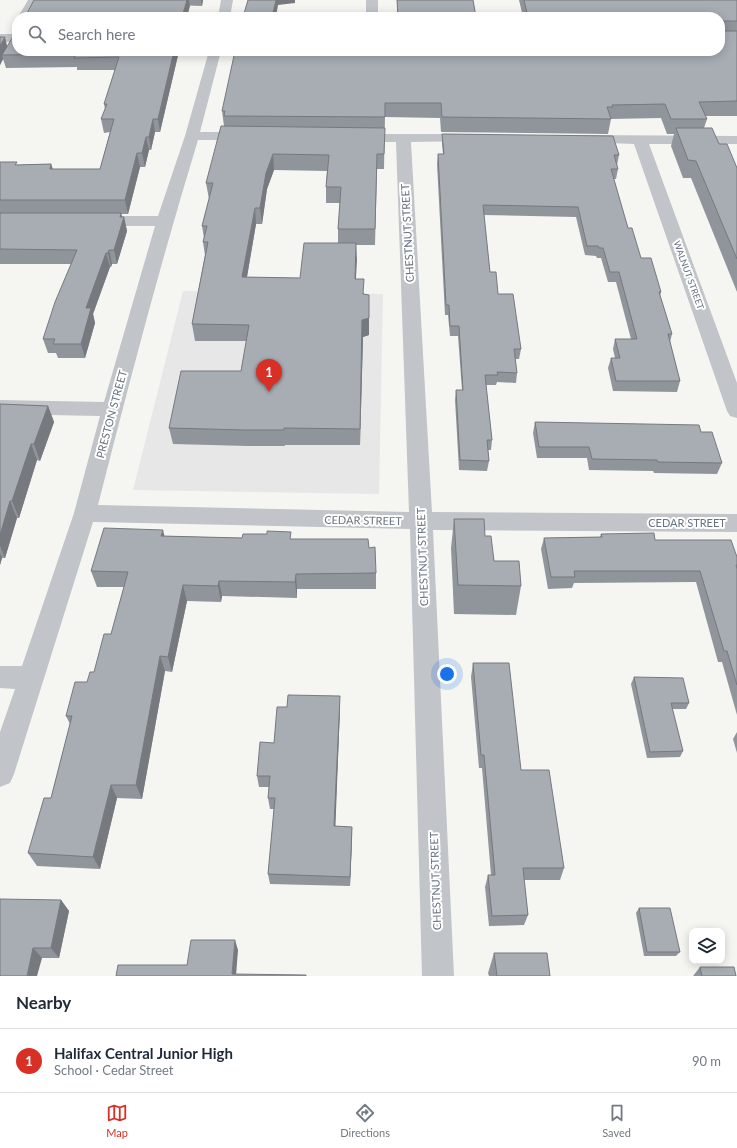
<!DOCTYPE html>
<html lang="en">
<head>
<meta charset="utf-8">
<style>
	:root { --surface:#fff; --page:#f2f2f3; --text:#1f2937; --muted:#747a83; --line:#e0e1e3; --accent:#d93025 }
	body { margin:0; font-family:Lato,sans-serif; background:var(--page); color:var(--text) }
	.controls { position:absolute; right:12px; bottom:12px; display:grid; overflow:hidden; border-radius:8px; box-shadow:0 2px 10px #0003 }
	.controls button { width:36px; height:36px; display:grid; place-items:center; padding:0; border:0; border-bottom:1px solid var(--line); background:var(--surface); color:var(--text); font:20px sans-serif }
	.you { position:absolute; left:447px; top:674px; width:14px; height:14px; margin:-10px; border:3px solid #fff; border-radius:50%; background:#1a73e8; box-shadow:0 0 0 6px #1a73e833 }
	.badge { display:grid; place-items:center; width:26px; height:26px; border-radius:50%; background:var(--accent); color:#fff; font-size:13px; font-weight:700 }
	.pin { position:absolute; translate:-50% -33px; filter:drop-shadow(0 1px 2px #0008) }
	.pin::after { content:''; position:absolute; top:21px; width:14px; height:12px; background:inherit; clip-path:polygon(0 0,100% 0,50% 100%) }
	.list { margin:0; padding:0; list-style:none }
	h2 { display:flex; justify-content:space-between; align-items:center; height:52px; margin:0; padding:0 16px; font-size:17px }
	h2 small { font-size:13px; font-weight:400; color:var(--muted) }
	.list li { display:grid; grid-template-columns:26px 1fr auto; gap:12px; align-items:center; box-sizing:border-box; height:64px; padding:0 16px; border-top:1px solid var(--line) }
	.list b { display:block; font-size:15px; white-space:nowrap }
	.list p { margin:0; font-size:13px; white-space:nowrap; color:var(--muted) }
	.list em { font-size:13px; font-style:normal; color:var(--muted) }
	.icon { flex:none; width:22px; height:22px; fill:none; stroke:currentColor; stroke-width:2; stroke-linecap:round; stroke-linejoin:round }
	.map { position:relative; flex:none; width:737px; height:976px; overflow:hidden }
	.search { position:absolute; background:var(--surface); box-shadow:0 2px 10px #0003; left:12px; right:12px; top:12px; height:44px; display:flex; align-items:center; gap:10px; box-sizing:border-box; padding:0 14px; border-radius:16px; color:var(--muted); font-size:15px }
	.sheet { height:116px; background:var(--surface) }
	nav { display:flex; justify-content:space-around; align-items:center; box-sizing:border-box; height:56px; border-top:1px solid var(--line); background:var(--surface); font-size:11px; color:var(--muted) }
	nav a { display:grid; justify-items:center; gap:2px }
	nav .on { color:var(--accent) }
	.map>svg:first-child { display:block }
	.built { fill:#e6e7e6 }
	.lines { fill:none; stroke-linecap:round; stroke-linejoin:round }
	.minor { fill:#c1c4c8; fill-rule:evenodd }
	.wall { fill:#90959b; fill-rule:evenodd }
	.shaded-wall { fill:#76797e }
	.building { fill:#a8adb4; stroke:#76797e }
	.labels { text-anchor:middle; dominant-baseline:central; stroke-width:4; stroke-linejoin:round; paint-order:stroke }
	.far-street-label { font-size:9px; fill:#667282; stroke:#fff }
	.street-label { font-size:11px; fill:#667282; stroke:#fff }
</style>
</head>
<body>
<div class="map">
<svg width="737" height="976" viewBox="0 0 737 976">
	<rect width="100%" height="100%" fill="#f5f6f2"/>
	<!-- built -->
	<path class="built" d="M183 291 383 294 379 494 133 490Z"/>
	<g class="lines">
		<!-- minor -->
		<path class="minor" d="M28 0H44L37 5 30 17H18Z
			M221 0H233L230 17H218Z
			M366 0H378V17H366Z
			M0 34H17V42H0Z
			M209 51H221L200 132H249L254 133 256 136 254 139 249 140H198C161 261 129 383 98 505L409 512 396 142H355L350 141 348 138 350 135 355 134H473L478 135 480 138 478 141 411 142 432 512 737 514V532L433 530 454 976H422L410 529 93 522 14 774 10 783 0 787V732L15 689 0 688V666H22L74 513 100 416 0 414V400L104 402 155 226H94L88 224 86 221 88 218 94 216H158L185 136Z
			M585 135 737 136V144H649L737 383V418L730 416 727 411 634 144 580 142 578 139 580 136Z"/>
	</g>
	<!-- wall -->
	<path class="wall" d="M34 0H203L202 6Z
		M397 0H473L476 17H397Z
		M519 0H737V116H705L707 119 704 128 719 144 737 168V292L691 178H683L671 146 674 134H667L661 118 611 119 608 134 441 132 440 118 385 117 384 169H377L375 245H356V279L364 294 369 335 363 337 360 445H285V446H248L173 444 169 428 241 371 247 341H195L192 324 205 255 203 242 204 238 202 226 209 199 206 183 225 126H224L222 111 720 51V17H523ZM274 170 327 171 326 187V203H340L338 229V243L300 278 247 277 256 224H262L267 189Z
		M0 37 7 47 179 51 160 132H155L151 150H149L145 167H140L128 214H121L122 217H124L127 231 117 264H112L111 267H110L93 314 95 323 85 358H58L56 353H48L43 339 71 264H0V162L18 165 51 164 53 169H100L110 132 104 133 101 119 105 109 104 104 115 70H77V67L6 68 3 59 0 65Z
		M442 134 619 155 617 165 618 169 616 179H613L628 228 641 258 661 292 660 296 672 334 670 342 680 381 677 392 613 391 608 368 611 358H615L613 349 615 339H631L616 282H608L601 258H597L596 256 585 255 576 217 484 215 490 272 498 294 521 349 519 359H515L517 373 516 383 497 382 496 385H486L492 440 491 450H488L489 461 487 471 459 470 455 400 456 390H462L458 336H450L448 315H445L444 296 437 164 438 154H443L442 144Z
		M0 404 48 406 54 422 40 461 37 460 19 518H17L5 558H2L0 565Z
		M535 422 701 432 722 463 717 474 654 473 653 471 589 470 587 458H537L533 433Z
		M454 519 485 536 494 561 521 586 516 615 454 614 451 548Z
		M601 534 655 540 737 557V715L722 662H718L696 582 574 583 572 588 548 589 541 549 544 538 600 537Z
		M164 536 292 539 369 548 376 573V589H297V598L222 596 221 602 187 601 172 672 165 671 142 799 117 798 100 869 37 866 28 853 51 798 70 724 66 716 94 672 111 634 124 587H97L91 571Z
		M473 663 564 868 560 880H524L528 915 524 925 489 926 485 887 488 875H491L482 768H479L471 677Z
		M634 677 689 703 686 709H672L683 751 680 757 647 758 631 684Z
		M340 708 335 826 352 827V837L350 886 270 884 268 874 274 809H270L268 798 269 787H259L257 776Z
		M737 732V753L733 739Z
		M61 900 69 911 59 958H42L0 976Z
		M639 908 680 952 676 956H644L636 913Z
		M494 953 550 976H489L488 973Z
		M700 967 736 976H693Z"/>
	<!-- shaded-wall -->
	<path class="shaded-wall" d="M187 0H189L190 6 187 17H182Z
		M201 0H203L202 6Z
		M276 0H295V3L278 5 276 17H272Z
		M5 37 8 50 2 55 3 59 0 65V46Z
		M174 51H179L160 132 158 119Z
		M153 119 155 132 151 150 149 137Z
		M146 137 149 150 145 167 142 153Z
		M137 153 140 167 128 214 125 200Z
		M273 154 274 170 267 189 262 224 260 208 266 173Z
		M51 164 55 178 50 169Z
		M255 208 256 224 244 294 242 277Z
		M121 213 123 220 124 217 127 231 117 264 114 250Z
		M356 243 357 260 355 296V279Z
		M109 250 112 264 111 267 108 253Z
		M106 253 110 267 93 314 95 323 85 358 81 344 86 308Z
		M369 295V335L363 337 360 445 362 320Z
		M48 406 54 422 40 461 34 444Z
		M31 444 37 460 19 518 12 501Z
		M10 501 17 518 5 558 0 546V535Z
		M163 530 167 546 161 536Z
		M0 553 2 558 0 565Z
		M296 574 297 589V598L295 582Z
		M219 581 222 596 221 602 218 586Z
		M183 585 187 601 172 672 168 657Z
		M160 656 165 671 142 799 136 785Z
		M340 696V708L335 837 334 826Z
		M111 785 117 798 100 869 93 857Z
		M352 827V837L350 886V877Z
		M61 900 69 911 59 958 51 948Z
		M235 940 238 950 236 976 232 974Z
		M33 948 42 958 37 976H27Z"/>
	<!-- building -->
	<path class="building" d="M34 0H187L182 17H25Z
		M248 0H276L272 17H243Z
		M397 0H473L476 17H398Z
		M524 0H737V21H723V31H737V101L699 102 707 119H671L665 104 612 105 613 107H607L611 119 442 117 441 103H385V117L224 116 225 111H222L235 51H720V17H528Z
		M17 30V51H174L158 119H153L149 137H146L142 153H137L125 200H0V162H17L15 165 51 164 50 169H100L114 119H101L107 104H104L119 57 74 58 76 54 2 55Z
		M0 37H5L0 46Z
		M221 126 385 128 384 154H377L375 229H338L341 187H326L329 155 273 154 266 173 260 208H255L242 277 300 278 304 243H356L355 279H364L363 294 369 295V318L362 320 360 429 284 428V430H245L169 428 181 371H241L249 325 192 324 208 242H203L207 226H202L213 183H206Z
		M676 128H712L719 144H727L737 168V259L696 161 688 160Z
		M442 134 613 136 619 155H614L618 169H611L628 228H632L641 258H651L661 292H659L672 334H668L680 381H616L611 358H620L615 339H637L619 272H610L603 248H599L598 246H587L578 207 483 205 490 272H496L498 294H513L521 349H514L517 373 497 372 498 375H485L492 440H487L489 461 460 460 456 390H463L459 326H450L449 305H446L445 286 438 154H444Z
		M0 213H121L120 217H124L114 250H109L108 253H106L86 308H91L81 344H53L55 339H43L55 302 77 250 0 249Z
		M0 404 48 406 34 444H31L12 501H10L0 535Z
		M535 422 699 425 701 432H712L722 463 658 462 657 460 592 459 589 447H539Z
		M454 519H484L485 536H491L494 561H519L521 586 458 585Z
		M104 528 163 530 161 536 242 538 243 534H267V531L291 532 290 539H368L369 548 375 547 376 573 296 574 295 582 219 581 218 586 183 585 168 657 160 656 136 785H111L93 857 28 853 44 798H51L72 716H66L75 682H87L90 672H94L104 634H111L128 572 91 571Z
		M654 533 655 540H731L737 557V565H736L737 569V685L727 651H724L700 571H574L575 577H551L544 538 602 537 601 534Z
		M473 663H509L521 770H549L564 868H523L528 915 492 916 488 875H495L484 755H481Z
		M634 677 683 678 689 703H671L683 751 650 752Z
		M288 695 340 696 334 826 352 827 350 877 268 874 275 798H268L270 776H257L260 742 274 743 277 707H287Z
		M0 899 61 900 51 948H33L27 976H0Z
		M639 908H670L680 952H647Z
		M191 940H235L232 974 306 975V976H116L118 965H187Z
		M494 953H547L550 976H497Z
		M700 967H734L736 976H702Z"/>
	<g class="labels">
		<!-- far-street labels -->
		<g class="far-street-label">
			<text transform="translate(689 275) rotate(70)">WALNUT STREET</text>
		</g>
		<!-- street labels -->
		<g class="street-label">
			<text transform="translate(407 233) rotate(-93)">CHESTNUT STREET</text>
			<text transform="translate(111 414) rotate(-75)">PRESTON STREET</text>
			<text transform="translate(363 520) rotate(1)">CEDAR STREET</text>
			<text x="687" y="522">CEDAR STREET</text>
			<text transform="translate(422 557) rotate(-92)">CHESTNUT STREET</text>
			<text transform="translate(435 881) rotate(-92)">CHESTNUT STREET</text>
		</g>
	</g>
</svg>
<div class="controls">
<button><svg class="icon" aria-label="layers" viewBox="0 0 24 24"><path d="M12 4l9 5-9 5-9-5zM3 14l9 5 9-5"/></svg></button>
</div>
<div class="you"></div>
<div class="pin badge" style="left:269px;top:392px">1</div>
<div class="search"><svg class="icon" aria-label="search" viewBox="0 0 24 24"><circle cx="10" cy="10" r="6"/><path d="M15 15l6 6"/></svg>Search here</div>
</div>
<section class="sheet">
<h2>Nearby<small></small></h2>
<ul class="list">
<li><span class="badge">1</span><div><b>Halifax Central Junior High</b><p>School · Cedar Street</p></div><em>90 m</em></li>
</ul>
</section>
<nav>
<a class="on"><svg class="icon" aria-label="map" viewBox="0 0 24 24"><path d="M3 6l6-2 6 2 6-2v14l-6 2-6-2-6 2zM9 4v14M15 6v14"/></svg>Map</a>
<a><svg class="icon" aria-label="directions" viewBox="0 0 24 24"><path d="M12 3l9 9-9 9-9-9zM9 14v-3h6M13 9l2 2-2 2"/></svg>Directions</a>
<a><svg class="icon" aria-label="saved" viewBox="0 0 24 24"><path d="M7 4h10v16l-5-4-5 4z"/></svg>Saved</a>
</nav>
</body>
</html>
